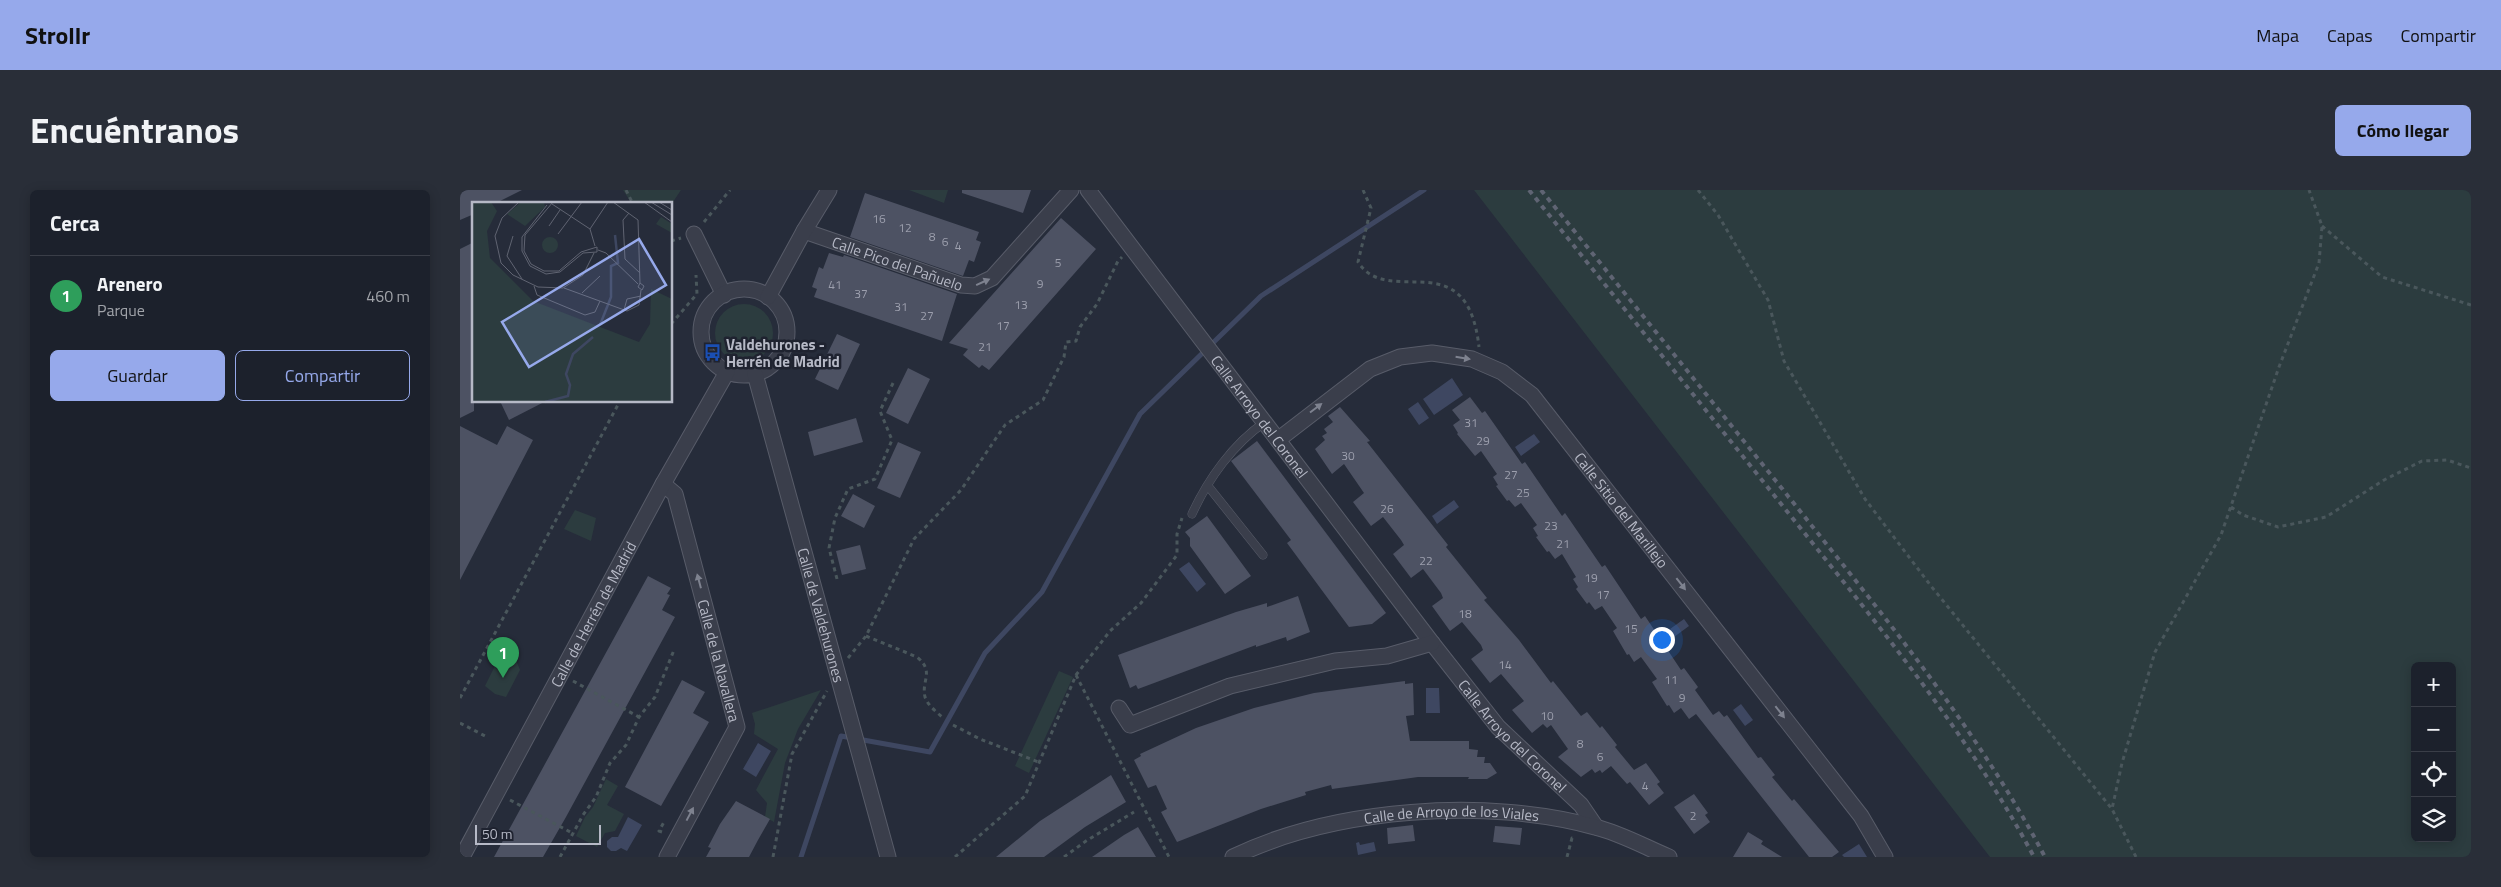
<!DOCTYPE html>
<html lang="es">
<head>
<meta charset="utf-8">
<style>
	:root { --surface:#1c212c; --page:#292e38; --text:#f1f3f6; --muted:#a0a3a9; --line:#3a3e48; --accent:#96a9eb }
	body { margin:0; font-family:"Titillium Web",sans-serif; background:var(--page); color:var(--text) }
	.controls { position:absolute; right:15px; bottom:15px; display:grid; overflow:hidden; border-radius:8px; box-shadow:0 2px 12px #0003 }
	.controls button { width:45px; height:45px; display:grid; place-items:center; padding:0; border:0; border-bottom:1px solid var(--line); background:var(--surface); color:var(--text); font:25px sans-serif }
	.scale { position:absolute; left:15px; bottom:12px; width:126px; box-sizing:border-box; padding-left:5px; border:2px solid #b6b9c6; border-top:0; font-size:14px; line-height:18px; white-space:nowrap; color:#b6b9c6; -webkit-text-stroke:4px #1f2330; paint-order:stroke }
	.you { position:absolute; left:1201px; top:449px; width:18px; height:18px; margin:-12px; border:4px solid #fff; border-radius:50%; background:#1a73e8; box-shadow:0 0 0 8px #1a73e833 }
	.badge { display:grid; place-items:center; width:32px; height:32px; border-radius:50%; background:var(--accent); color:#fff; font-size:16px; font-weight:700 }
	.pin { position:absolute; translate:-50% -41px; filter:drop-shadow(0 1px 2px #0008) }
	.pin::after { content:''; position:absolute; top:26px; width:18px; height:15px; background:inherit; clip-path:polygon(0 0,100% 0,50% 100%) }
	.list { margin:0; padding:0; list-style:none }
	h2 { display:flex; justify-content:space-between; align-items:center; height:65px; margin:0; padding:0 20px; font-size:21px }
	h2 small { font-size:16px; font-weight:400; color:var(--muted) }
	.list li { display:grid; grid-template-columns:32px 1fr auto; gap:15px; align-items:center; box-sizing:border-box; height:80px; padding:0 20px; border-top:1px solid var(--line) }
	.list b { display:block; font-size:19px; white-space:nowrap }
	.list p { margin:0; font-size:16px; white-space:nowrap; color:var(--muted) }
	.list em { font-size:16px; font-style:normal; color:var(--muted) }
	.actions { display:flex; gap:10px; padding:15px 20px }
	.actions a { flex:1; padding:11px 0; border:1px solid var(--accent); border-radius:8px; text-align:center; font-size:18px; color:var(--accent) }
	.actions .main { background:var(--accent); color:#111 }
	.icon { flex:none; width:28px; height:28px; fill:none; stroke:currentColor; stroke-width:2; stroke-linecap:round; stroke-linejoin:round }
	.map { position:relative; flex:none; width:2011px; height:667px; overflow:hidden; border-radius:8px }
	header { display:flex; align-items:center; gap:30px; box-sizing:border-box; height:70px; padding:0 25px; background:var(--accent); color:#111 }
	header strong { font-size:24px }
	nav { display:flex; gap:28px; margin-inline-start:auto; font-size:18px }
	.intro { display:flex; align-items:center; justify-content:space-between; box-sizing:border-box; height:120px; padding:0 30px }
	h1 { margin:0; font-size:35px }
	.button { padding:12px 22px; border-radius:8px; background:var(--accent); color:#111; font-size:18px; font-weight:700 }
	main { display:flex; gap:30px; padding:0 30px }
	aside { flex:1; background:var(--surface); border-radius:8px; box-shadow:0 2px 12px #0003 }
	.map>svg:first-child { display:block }
	.green { fill:#2c3c3f; fill-rule:evenodd }
	.water { fill:#3e4761 }
	.lines { fill:none; stroke-linecap:round; stroke-linejoin:round }
	.stream { stroke:#3e4761; stroke-width:5 }
	.building { fill:#4d5263 }
	.service-casing { stroke:#585c69; stroke-width:9 }
	.minor-casing { stroke:#585c69; stroke-width:17 }
	.path { stroke:#4a575c; stroke-width:3; stroke-dasharray:4 4; stroke-linecap:butt }
	.service { stroke:#3a3e4b; stroke-width:8 }
	.minor { stroke:#3a3e4b; stroke-width:15 }
	.rail { stroke:#5f6473; stroke-width:4; stroke-dasharray:5 5; stroke-linecap:butt }
	.oneway { fill:#7e828f }
	.labels { text-anchor:middle; dominant-baseline:central; stroke-width:5; stroke-linejoin:round; paint-order:stroke }
	.number-label { font-size:12px; fill:#9c9fad }
	.street-label { font-size:15px; fill:#b6b9c6; stroke:#1f2330 }
	.poi-label { font-size:15px; font-weight:bold; fill:#b6b9c6; stroke:#1f2330; text-anchor:start }
	.inset-river { fill:none; stroke:#3e4761; stroke-width:2.5 }
	.inset-road { fill:none; stroke:#606472; stroke-width:1 }
	.view { fill:#96a9eb; fill-opacity:0.15; stroke:#96a9eb; stroke-width:2.5 }
	.inset-edge { fill:none; stroke:#b6b9c6; stroke-width:2.5 }
</style>
</head>
<body>
<header>
<strong>Strollr</strong>
<nav><a>Mapa</a><a>Capas</a><a>Compartir</a></nav>
</header>
<div class="intro"><h1>Encuéntranos</h1><a class="button">Cómo llegar</a></div>
<main>
<aside>
<h2>Cerca<small></small></h2>
<ul class="list">
<li><span class="badge" style="background:#2e9e5b">1</span><div><b>Arenero</b><p>Parque</p></div><em>460 m</em></li>
</ul>
<div class="actions"><a class="main">Guardar</a><a>Compartir</a></div>
</aside>
<div class="map">
<svg width="2011" height="667" viewBox="0 0 2011 667">
	<rect width="100%" height="100%" fill="#262c3a"/>
	<!-- green -->
	<path class="green" d="M163 0H221L211 15 172 14Z
		M449 0H488L484 13Z
		M1014 0H2011V667H1530ZM1955 476H1992V648H1955Z
		M255 143a29 29 0 1 1 58 0a29 29 0 1 1-58 0Z
		M115 320 136 328 131 351 104 339Z
		M54 465 60 480 46 507 35 504 25 496 39 468Z
		M599 481 613 487 569 583 555 576Z
		M361 500 338 539 325 573 314 632 305 627 307 613 296 600 318 559 294 544 295 534 292 523Z
		M146 589 158 596 147 615 164 624 155 641 145 643 137 657 116 646 125 627 133 617Z"/>
	<!-- water -->
	<path class="water" d="M992 188 1003 205 974 225 963 209Z
		M958 212 969 228 959 235 948 219Z
		M1074 244 1080 252 1061 266 1055 257Z
		M994 310 999 317 977 334 972 326Z
		M729 372 746 394 737 402 719 379Z
		M1224 429 1229 436 1214 447 1210 439Z
		M966 498H979L980 523H966Z
		M1281 514 1293 530 1285 536 1273 520Z
		M298 553 311 561 296 587 283 579Z
		M168 627 182 635 167 661 161 658 156 661H151L147 657V651L152 647H158Z
		M899 652 900 655 914 652 916 661 898 665 896 653Z
		M1399 654 1407 667H1384L1382 665Z"/>
	<g class="lines">
		<!-- stream -->
		<path class="stream" d="M341 667 381 546 470 562 525 463 582 402 680 224 801 106 964 0"/>
	</g>
	<!-- building -->
	<path class="building" d="M6 0H62L34 14H14V24L0 30V3Z
		M502 0H571L563 23 502 3Z
		M405 3 519 42 516 50 521 52 514 72 509 70 503 86 390 47Z
		M601 28 636 59 529 180 522 175 519 178 503 165 508 159 489 153Z
		M14 52V221L0 228V59Z
		M369 63 383 67 384 65 497 104 482 151 354 107 357 99 352 97 359 77 363 79Z
		M377 144 400 154 378 200 355 189Z
		M448 178 470 189 448 234 426 223Z
		M1010 207 1022 223 1025 221 1062 274 1065 272 1102 326 1105 323 1142 377 1145 375 1181 429 1185 426 1221 480 1224 478 1238 497 1235 500 1253 525 1259 521 1264 527 1267 525 1298 568 1301 567 1315 585 1312 587 1332 611 1334 609 1379 662 1372 667H1349L1236 524 1229 529 1221 518 1214 523 1209 515 1207 516 1192 492 1197 489 1181 467 1174 472 1169 464 1167 465 1153 441 1157 438 1142 416 1135 420 1129 412 1127 414 1116 399 1118 397 1113 389 1116 387 1102 364 1095 369 1089 361 1087 362 1076 347 1078 346 1073 338 1077 335 1061 313 1055 317 1049 310 1047 311 1036 296 1038 295 1033 287 1037 284 1021 261 1015 266 997 244 998 243 993 235 1000 230 992 220Z
		M40 211H86L49 230Z
		M880 217 910 251 907 252 988 355 986 357 1027 408 1024 410 1059 450 1091 493 1093 491 1121 526 1127 522 1140 538 1142 536 1157 555 1155 557 1174 580 1186 573 1200 592 1197 594 1204 603 1189 615 1170 592 1167 594 1151 576 1142 583 1140 580 1135 583 1132 579 1121 587 1098 567 1108 559 1091 535 1087 538 1083 534 1072 543 1052 520 1064 511 1041 484 1030 493 1011 469 1023 460 1021 455 1002 432 990 441 972 416 983 408 981 403 963 379 951 388 933 364 944 355 941 350 923 327 911 336 893 312 904 303 884 274 872 284 855 259 865 250 862 246 867 243 864 239 873 232 868 226Z
		M396 228 403 252 354 266 348 242Z
		M0 236 37 255 47 236 73 250 0 390Z
		M797 251 926 423 912 434 889 437 827 353 831 350 771 271Z
		M438 252 461 262 440 308 417 298Z
		M393 304 415 316 404 338 381 326Z
		M747 326 791 386 765 404 730 356V348L725 342Z
		M400 355 406 379 382 385 376 361Z
		M188 386 211 398 207 404 210 405 202 420 215 427 106 627 83 667H34Z
		M838 406 850 442 827 451 826 447 796 457V455L678 499 676 495 670 498 658 465 776 422 807 413V417Z
		M222 490 245 502 233 523 249 532 201 616 165 597Z
		M945 491V494L953 493 954 525 946 526 950 551H1009V559L1018 560 1017 567H1025L1024 573H1030L1037 583 1027 589H1008L1009 587H958L872 599 871 595 845 602 846 605 801 619 717 652 701 622 707 619 696 595 688 598 674 570 681 566 680 564 736 538 794 518 854 503Z
		M651 585 666 612 625 637 584 667H536L580 631Z
		M1234 604 1248 623 1245 625 1250 632 1234 644 1214 617Z
		M276 611 310 629 298 650 289 667H246L251 658 248 657 260 634Z
		M953 635 955 651 928 654 927 638Z
		M1035 636 1062 638 1060 655 1033 652Z
		M678 637 696 667H632L664 645Z
		M1288 642 1303 651 1301 654 1322 667H1273Z"/>
	<g class="lines">
		<defs>
			<path id="service" d="M748 296 803 365
				M732 324C748 289 773 254 805 232"/>
			<g id="minor">
				<path id="s1" d="M628 0 972 453 1038 537 1121 615 1136 637"/>
				<path id="s2" d="M344 41 501 95 515 96 532 88 611 0"/>
				<path d="M234 44 264 105"/>
				<circle cx="284" cy="142" r="43"/>
				<path d="M308 107 344 41 369 0"/>
				<path id="s3" d="M295 184 428 667"/>
				<path id="s4" d="M819 249 910 179 940 167 972 163 1012 169 1042 182 1072 205 1401 626 1425 667"/>
				<path id="s5" d="M203 294 215 304 277 537 207 667"/>
				<path d="M659 518 670 535 770 496 875 471 927 466 972 453"/>
				<path id="s6" d="M2 667 203 294 267 182"/>
				<path id="s7" d="M773 667C874 618 1027 607 1135 637 1160 643 1185 657 1209 667"/>
			</g>
		</defs>
		<!-- service casing -->
		<use href="#service" class="service-casing"/>
		<!-- minor casing -->
		<use href="#minor" class="minor-casing"/>
		<!-- path -->
		<path class="path" d="M166 0 173 14
			M903 0 911 18 898 72C929 120 1007 50 1019 157
			M1238 0 1258 25 1308 110 1324 171 1405 309 1471 396 1652 619
			M244 32 270 0
			M1862 36 1922 87 2011 115
			M211 51 221 48
			M211 134 237 104 236 85
			M1771 317 1783 325 1818 337 1866 327 1924 290 1962 271 1987 270 2011 278
			M377 389 369 358 375 328 388 299 415 289 432 250 420 221 434 191
			M406 446 457 467C475 482 461 490 465 507 468 516 477 522 483 528
			M388 468 406 446 454 349 501 300 545 235 583 210 604 167 606 152 616 151 620 137 637 114 658 71 662 67
			M616 485 709 667
			M113 491 179 527
			M0 508 160 211
			M0 533 27 547
			M493 535 520 549 581 573
			M50 610 114 644
			M202 642 199 641 204 632
			M100 667 123 625 136 607 150 573 166 555 179 527 195 507 214 460
			M313 667 332 564 367 501
			M495 667 565 606 616 485 650 441 681 413 717 365V344L722 328
			M604 667 626 651 674 622
			M1107 667 1112 648H1113
			M1676 667 1652 619 1662 573 1695 462 1761 345 1819 177 1859 73 1862 36 1849 0"/>
		<!-- service -->
		<use href="#service" class="service"/>
		<!-- minor -->
		<use href="#minor" class="minor"/>
		<!-- rail -->
		<path class="rail" d="M1069 0C1159 112 1248 223 1338 335 1423 441 1510 547 1574 667
			M1081 0C1168 107 1254 214 1340 321 1428 431 1519 542 1585 667"/>
	</g>
	<!-- one-way arrows -->
	<defs><path id="oneway-solid" d="M-6-.8H1V-3.2L6.5 0L1 3.2V.8H-6Z" transform="scale(1.25)"/></defs>
	<g class="oneway">
		<use href="#oneway-solid" transform="translate(523 92) rotate(-24)"/>
		<use href="#oneway-solid" transform="translate(1003 168) rotate(9)"/>
		<use href="#oneway-solid" transform="translate(856 218) rotate(-37)"/>
		<use href="#oneway-solid" transform="translate(239 391) rotate(-105)"/>
		<use href="#oneway-solid" transform="translate(1221 394) rotate(52)"/>
		<use href="#oneway-solid" transform="translate(1320 522) rotate(52)"/>
		<use href="#oneway-solid" transform="translate(230 624) rotate(-62)"/>
	</g>
	<!-- icons -->
	<defs>
		<symbol id="bus-bare" viewBox="-9 -9 18 18"><path d="M-5-6H5V4H4V6H2V4H-2V6H-4V4H-5ZM-3.5-4V0h7V-4ZM-3.5 1.2v1.5H-2V1.2ZM2 1.2v1.5H3.5V1.2Z" fill="#1a4fb4" stroke="#1f2330" stroke-width="2.5" paint-order="stroke"/></symbol>
	</defs>
	<g fill-rule="evenodd">
		<use href="#bus-bare" x="240" y="150" width="25" height="25"/>
	</g>
	<g class="labels">
		<!-- number labels -->
		<g class="number-label">
			<text x="419" y="28">16</text>
			<text x="445" y="37">12</text>
			<text x="472" y="46">8</text>
			<text x="485" y="51">6</text>
			<text x="498" y="55">4</text>
			<text x="598" y="72">5</text>
			<text x="580" y="93">9</text>
			<text x="375" y="94">41</text>
			<text x="401" y="103">37</text>
			<text x="561" y="114">13</text>
			<text x="441" y="116">31</text>
			<text x="467" y="125">27</text>
			<text x="543" y="135">17</text>
			<text x="525" y="156">21</text>
			<text x="1011" y="232">31</text>
			<text x="1023" y="250">29</text>
			<text x="888" y="265">30</text>
			<text x="1051" y="284">27</text>
			<text x="1063" y="302">25</text>
			<text x="927" y="318">26</text>
			<text x="1091" y="335">23</text>
			<text x="1103" y="353">21</text>
			<text x="966" y="370">22</text>
			<text x="1131" y="387">19</text>
			<text x="1143" y="404">17</text>
			<text x="1005" y="423">18</text>
			<text x="1171" y="438">15</text>
			<text x="1045" y="474">14</text>
			<text x="1211" y="489">11</text>
			<text x="1222" y="507">9</text>
			<text x="1087" y="525">10</text>
			<text x="1120" y="553">8</text>
			<text x="1140" y="566">6</text>
			<text x="1185" y="595">4</text>
			<text x="1233" y="625">2</text>
		</g>
		<!-- street labels -->
		<g class="street-label">
			<text stroke="none"><textPath href="#s2" startOffset="99">Calle Pico del Pañuelo</textPath></text>
			<text stroke="none"><textPath href="#s1" startOffset="284">Calle Arroyo del Coronel</textPath></text>
			<text stroke="none"><textPath href="#s4" startOffset="436">Calle Sitio del Marillejo</textPath></text>
			<text stroke="none"><textPath href="#s6" startOffset="276">Calle de Herrén de Madrid</textPath></text>
			<text stroke="none"><textPath href="#s3" startOffset="250">Calle de Valdehurones</textPath></text>
			<text stroke="none"><textPath href="#s5" startOffset="188">Calle de la Navallera</textPath></text>
			<text stroke="none"><textPath href="#s1" startOffset="692">Calle Arroyo del Coronel</textPath></text>
			<text stroke="none"><textPath href="#s7" startOffset="225">Calle de Arroyo de los Viales</textPath></text>
		</g>
		<!-- poi labels -->
		<g class="poi-label">
			<text x="266" y="154">Valdehurones -<tspan x="266" dy="17">Herrén de Madrid</tspan></text>
		</g>
	</g>
	<!-- overview -->
	<g transform="translate(12 12)">
		<rect width="200" height="200" fill="#262c3a"/>
		<path d="M0 0H19L25 9 15 29 18 56 61 99 167 140 178 122 179 87 200 97V200H0ZM49 0H72L73 5 53 24 35 12ZM189 15 200 22V31L184 22ZM70 43a8 8 0 1 1 16 0a8 8 0 1 1-16 0Z" fill="#2c3c3f"/>
		<path class="inset-river" d="M128 123 139 95V64L146 61 143 33M73 200 96 194 98 183 94 172 101 152 121 135"/>
		<path class="inset-road" d="M47 0 30 16 23 34 29 61 41 73 66 85 91 86 111 73 122 51M81 0 53 33 52 49 59 62 72 69H87L109 50 125 45M141 0 166 18 168 81 166 85 170 88 172 84 168 81M172 0 200 20M179 0 200 13M187 0 200 8M80 2 118 27 123 44M75 3 50 35V49L58 64 74 72 88 70 111 51 125 50V45M157 11 151 18 153 57 168 71M77 24 88 8M118 27 136 0M86 32 110 0M41 34 35 54 50 77M126 48 134 51 166 82M62 84 65 93 113 113 123 110 128 99M92 86 155 109 167 103 169 88M110 91 128 74M152 108 155 97 169 94"/>
		<path class="view" d="M167 37 194 83 57 165 30 120Z"/>
		<rect width="200" height="200" class="inset-edge"/>
	</g>
</svg>
<div class="controls">
<button>+</button>
<button>−</button>
<button><svg class="icon" aria-label="locate" viewBox="0 0 24 24"><circle cx="12" cy="12" r="6"/><path d="M12 2v4M12 18v4M2 12h4M18 12h4"/></svg></button>
<button><svg class="icon" aria-label="layers" viewBox="0 0 24 24"><path d="M12 4l9 5-9 5-9-5zM3 14l9 5 9-5"/></svg></button>
</div>
<div class="scale">50 m</div>
<div class="you"></div>
<div class="pin badge" style="left:43px;top:488px;background:#2e9e5b">1</div>
</div>
</main>
</body>
</html>
